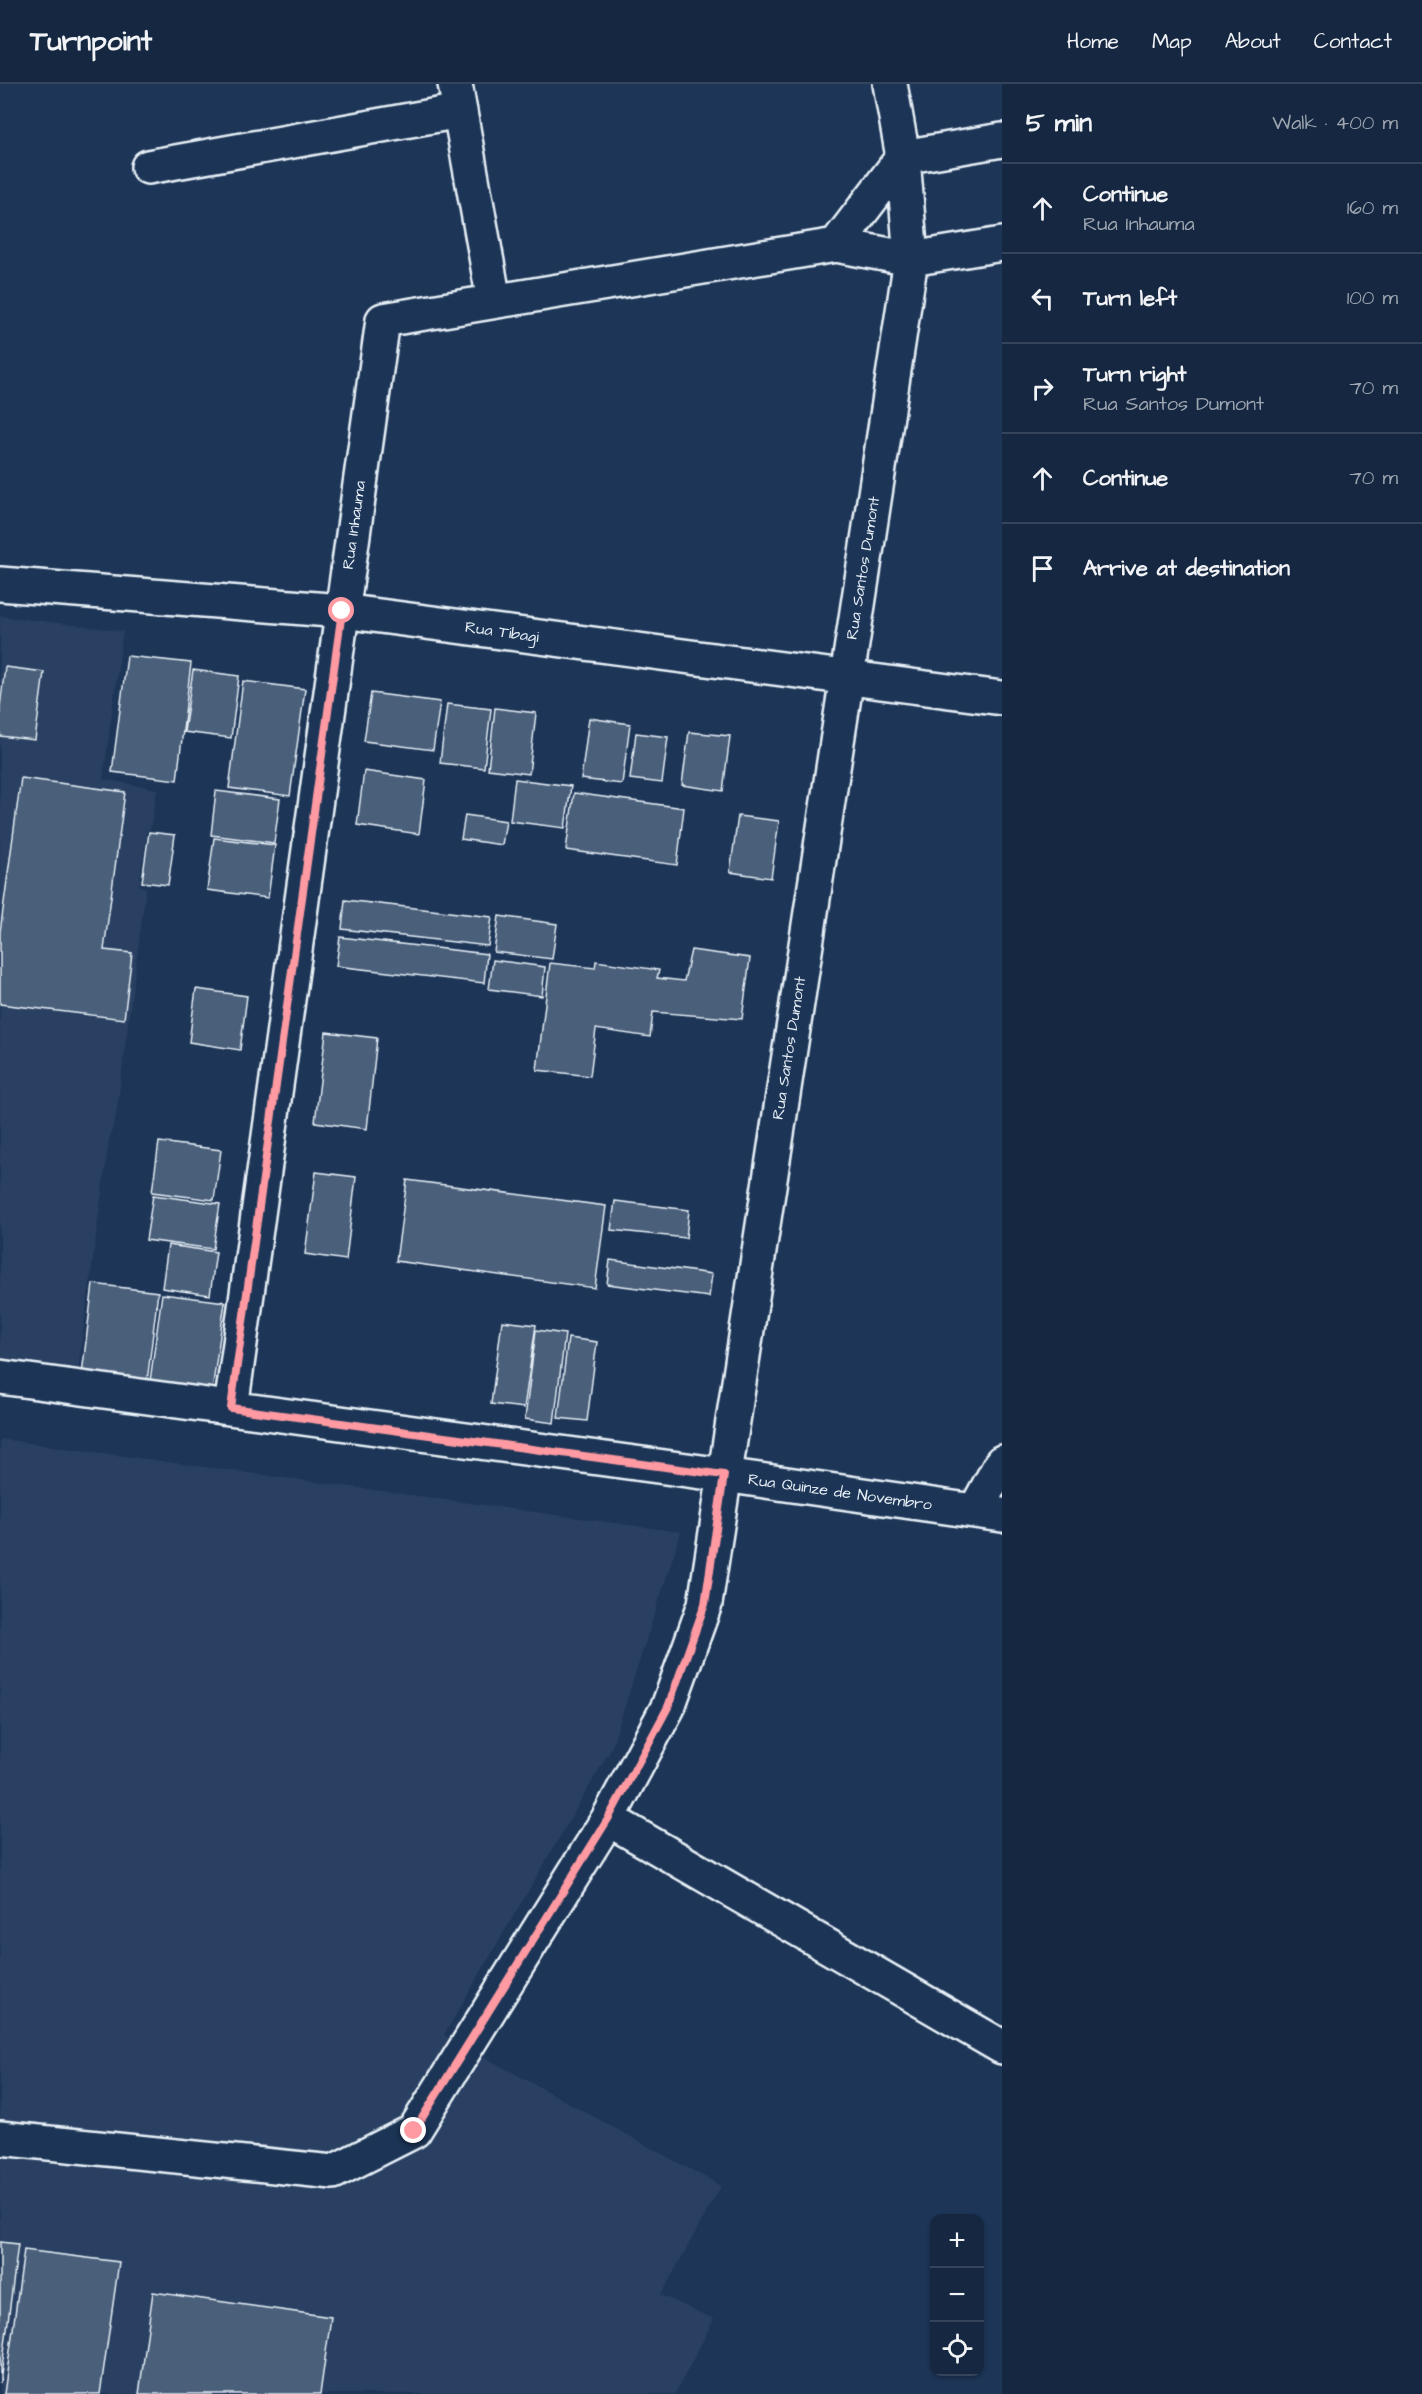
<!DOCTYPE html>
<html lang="en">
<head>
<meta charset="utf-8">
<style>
	:root { --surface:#162841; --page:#1f3048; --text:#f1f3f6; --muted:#9ea6b1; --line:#35445a }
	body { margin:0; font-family:"Architects Daughter",sans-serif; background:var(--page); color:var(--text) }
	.controls { position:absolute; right:18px; bottom:18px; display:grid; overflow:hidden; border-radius:12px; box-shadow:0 2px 4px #0004 }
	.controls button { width:54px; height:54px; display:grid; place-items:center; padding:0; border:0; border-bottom:2px solid var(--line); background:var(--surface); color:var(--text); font:30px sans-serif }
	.stop { position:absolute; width:18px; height:18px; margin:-14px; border:4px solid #ff9aa2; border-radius:50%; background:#fff }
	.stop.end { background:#ff9aa2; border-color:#fff; box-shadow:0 2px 6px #0008 }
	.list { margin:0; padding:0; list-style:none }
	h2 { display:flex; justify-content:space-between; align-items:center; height:78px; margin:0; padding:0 24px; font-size:26px }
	h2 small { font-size:20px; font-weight:400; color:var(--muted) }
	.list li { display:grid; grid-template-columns:39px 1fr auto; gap:18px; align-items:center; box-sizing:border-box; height:90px; padding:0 24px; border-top:2px solid var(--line) }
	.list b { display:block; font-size:22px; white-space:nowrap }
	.list p { margin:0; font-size:20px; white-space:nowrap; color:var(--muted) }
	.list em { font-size:20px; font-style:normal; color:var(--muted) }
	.icon { flex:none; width:33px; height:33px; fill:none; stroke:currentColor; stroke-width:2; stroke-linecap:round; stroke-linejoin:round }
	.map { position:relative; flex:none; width:1002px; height:2310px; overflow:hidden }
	header { display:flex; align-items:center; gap:36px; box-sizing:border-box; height:84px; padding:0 30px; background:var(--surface); border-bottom:2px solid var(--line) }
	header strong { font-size:28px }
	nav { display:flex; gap:33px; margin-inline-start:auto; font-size:21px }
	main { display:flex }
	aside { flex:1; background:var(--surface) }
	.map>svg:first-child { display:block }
	.built { fill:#2a4162 }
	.building { fill:#495e7a; stroke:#e8f1f8; stroke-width:1.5 }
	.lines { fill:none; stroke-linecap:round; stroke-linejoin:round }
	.minor-casing { stroke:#e8f1f8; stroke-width:38 }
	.minor { stroke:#1d3557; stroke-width:33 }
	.route { stroke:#ff9aa2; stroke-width:8 }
	.labels { text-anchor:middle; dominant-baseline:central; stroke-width:6; stroke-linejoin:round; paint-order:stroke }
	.street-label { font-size:16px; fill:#e8f1f8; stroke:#1d3557 }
</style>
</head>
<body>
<header>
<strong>Turnpoint</strong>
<nav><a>Home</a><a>Map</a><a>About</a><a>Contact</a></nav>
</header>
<main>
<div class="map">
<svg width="1002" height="2310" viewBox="0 0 1002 2310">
	<rect width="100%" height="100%" fill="#1d3557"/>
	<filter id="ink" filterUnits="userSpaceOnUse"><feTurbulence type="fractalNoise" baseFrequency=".0167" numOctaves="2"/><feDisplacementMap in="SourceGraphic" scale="12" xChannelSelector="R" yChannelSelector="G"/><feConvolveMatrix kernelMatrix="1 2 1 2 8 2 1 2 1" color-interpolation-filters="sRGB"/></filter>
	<g filter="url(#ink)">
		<!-- built -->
		<path class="built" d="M0 532 123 547 103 695 157 705 150 746H147L139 802 146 804 116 1032 109 1056 77 1294 0 1283Z
			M0 1355 681 1448 611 1665 444 1951 721 2102 661 2211 714 2235 675 2310H0Z"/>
		<!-- building -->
		<path class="building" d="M127 572 191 579 177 696 112 688Z
			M5 583 44 588 35 656 0 652V623Z
			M193 586 239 592 231 654 184 648Z
			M243 597 305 605 290 712 229 704Z
			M371 609 440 618 433 666 364 657Z
			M447 620 491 625 484 684 440 679Z
			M495 624 536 629 529 690 488 685Z
			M589 634 630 640 622 700 581 695Z
			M689 648 730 652 723 707 682 701Z
			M636 649 668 653 662 699 630 695Z
			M364 687 426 696 419 750 357 741Z
			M21 694 125 708 104 866 132 869 124 935 0 920V848Z
			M515 695 571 702 565 744 510 737Z
			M216 707 280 715 274 759 211 751Z
			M574 709 684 724 677 781 566 766Z
			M465 731 506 737 502 761 461 755Z
			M738 732 779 737 771 794 730 788Z
			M149 748 175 751 168 801 142 798Z
			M214 754 275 761 268 814 207 806Z
			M345 816 492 833 488 862 342 845Z
			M499 832 557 840 552 875 494 868Z
			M340 853 487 870 484 899 336 882Z
			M691 866 750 874 742 935 653 928 650 953 596 945 590 992 537 986 550 879 595 884 596 877 659 886 657 894 684 897Z
			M493 876 545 883 542 912 489 905Z
			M196 905 247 912 240 966 189 958Z
			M326 948 377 954 367 1045 315 1038Z
			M159 1058 221 1066 214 1116 152 1108Z
			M316 1088 356 1093 346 1176 305 1170Z
			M407 1096 606 1122 595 1204 396 1177Z
			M153 1111 220 1120 213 1165 146 1156Z
			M615 1117 689 1126 686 1154 611 1146Z
			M168 1161 216 1168 210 1211 162 1204Z
			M610 1176 712 1190 709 1213 607 1200Z
			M93 1200 158 1208 147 1298 82 1290Z
			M162 1210 225 1218 212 1306 150 1297Z
			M502 1237 536 1241 524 1324 491 1320Z
			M536 1246 565 1250 554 1339 525 1335Z
			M568 1254 597 1258 587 1337 558 1334Z
			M0 2158 18 2160 0 2299Z
			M24 2166 119 2178 100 2310H4Z
			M153 2208 331 2233 320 2310H139Z"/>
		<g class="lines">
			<defs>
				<path id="minor" d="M455 0 494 217
					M148 83 460 27
					M836 161 903 73 1002 56
					M0 500 342 527 1002 614
					M0 1293 724 1391 1002 1431
					M231 1324 383 236 836 161 911 175 1002 160
					M975 1427 1002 1378
					M608 1735 1002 1963
					M0 2054 333 2088 414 2047 608 1735 668 1623 705 1520 911 175 903 73 890 0"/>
			</defs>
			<!-- minor casing -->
			<use href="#minor" class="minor-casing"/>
			<!-- minor -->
			<use href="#minor" class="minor"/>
		</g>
	</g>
	<g class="lines" filter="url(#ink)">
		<!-- route -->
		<path class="route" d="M342 527 231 1324 724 1391 705 1520 668 1623 608 1735 414 2047"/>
	</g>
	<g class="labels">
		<!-- street labels -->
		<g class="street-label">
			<text transform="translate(354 441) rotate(-82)">Rua Inhauma</text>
			<text transform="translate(863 484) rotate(-81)">Rua Santos Dumont</text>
			<text transform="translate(502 548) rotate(8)">Rua Tibagi</text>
			<text transform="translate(789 964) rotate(-81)">Rua Santos Dumont</text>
			<text transform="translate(840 1408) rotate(8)">Rua Quinze de Novembro</text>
		</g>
	</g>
</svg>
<div class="controls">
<button>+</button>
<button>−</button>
<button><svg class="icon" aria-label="locate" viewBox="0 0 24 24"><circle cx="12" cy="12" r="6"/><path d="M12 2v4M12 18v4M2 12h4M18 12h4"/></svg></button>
</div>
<div class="stop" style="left:342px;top:527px"></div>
<div class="stop end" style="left:414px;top:2047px"></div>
</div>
<aside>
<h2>5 min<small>Walk · 400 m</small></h2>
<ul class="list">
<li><svg class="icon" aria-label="ahead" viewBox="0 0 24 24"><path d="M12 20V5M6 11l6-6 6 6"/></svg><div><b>Continue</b><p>Rua Inhauma</p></div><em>160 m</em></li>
<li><svg class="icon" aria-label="left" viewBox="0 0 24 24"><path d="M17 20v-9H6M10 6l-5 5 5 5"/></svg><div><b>Turn left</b></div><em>100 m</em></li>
<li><svg class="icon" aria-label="right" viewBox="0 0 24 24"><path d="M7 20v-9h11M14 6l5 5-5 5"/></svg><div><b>Turn right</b><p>Rua Santos Dumont</p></div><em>70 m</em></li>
<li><svg class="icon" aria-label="ahead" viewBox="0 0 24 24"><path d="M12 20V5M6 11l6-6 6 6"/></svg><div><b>Continue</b></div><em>70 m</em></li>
<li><svg class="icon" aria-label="arrive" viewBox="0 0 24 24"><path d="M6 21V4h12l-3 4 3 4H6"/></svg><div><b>Arrive at destination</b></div></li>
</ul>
</aside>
</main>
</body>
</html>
